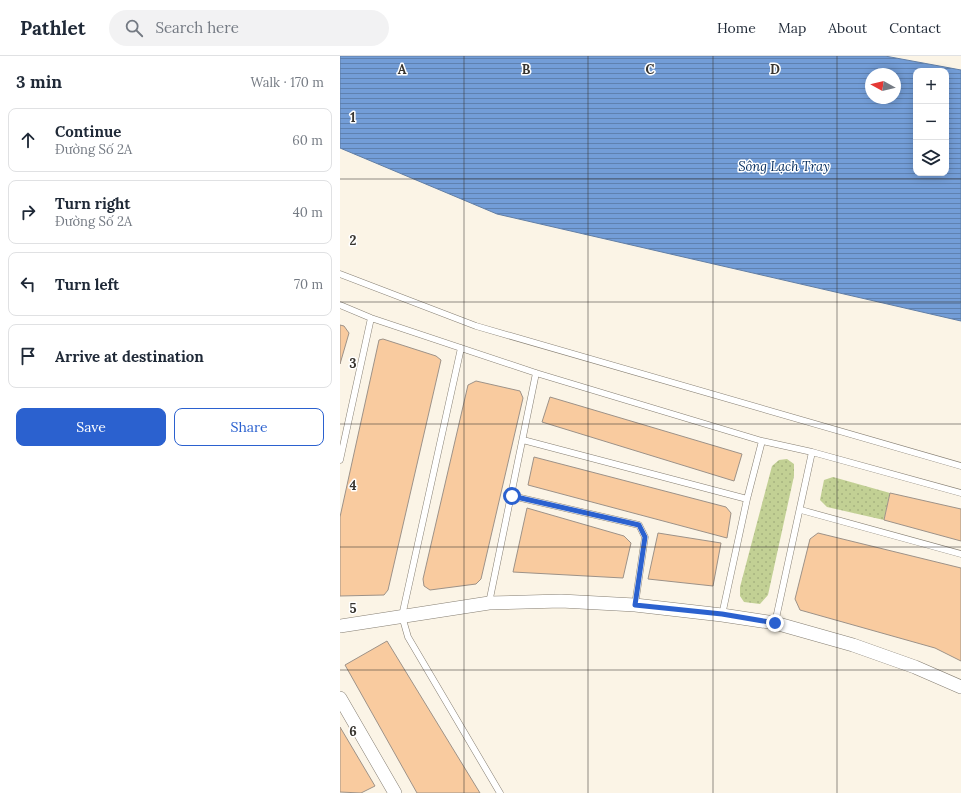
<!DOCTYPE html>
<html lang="en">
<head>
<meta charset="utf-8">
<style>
	:root { --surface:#fff; --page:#f2f2f3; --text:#1f2937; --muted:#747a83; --line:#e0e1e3; --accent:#2b61cf }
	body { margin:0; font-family:Lora,serif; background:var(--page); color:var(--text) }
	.controls { position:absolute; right:12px; top:12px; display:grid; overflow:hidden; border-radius:8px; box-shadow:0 2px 10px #0003 }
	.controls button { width:36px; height:36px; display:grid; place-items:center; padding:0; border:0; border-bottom:1px solid var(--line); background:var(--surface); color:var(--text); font:20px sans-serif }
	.compass { position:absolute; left:525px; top:12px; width:36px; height:36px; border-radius:50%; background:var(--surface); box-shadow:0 2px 10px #0003; rotate:278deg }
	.stop { position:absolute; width:12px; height:12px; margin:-9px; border:3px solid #2b61cf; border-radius:50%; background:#fff }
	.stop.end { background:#2b61cf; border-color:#fff; box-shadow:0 1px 4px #0008 }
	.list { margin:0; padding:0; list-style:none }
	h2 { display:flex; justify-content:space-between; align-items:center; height:52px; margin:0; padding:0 16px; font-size:17px }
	h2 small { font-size:13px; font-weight:400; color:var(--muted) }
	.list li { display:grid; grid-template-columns:26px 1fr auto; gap:12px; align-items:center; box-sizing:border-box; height:64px; margin:0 8px 8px; padding:0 8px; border:1px solid var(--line); border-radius:8px }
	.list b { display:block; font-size:15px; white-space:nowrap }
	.list p { margin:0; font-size:13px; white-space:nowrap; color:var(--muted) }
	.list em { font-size:13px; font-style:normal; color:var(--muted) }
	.actions { display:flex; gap:8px; padding:12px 16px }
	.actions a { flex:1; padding:9px 0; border:1px solid var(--accent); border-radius:8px; text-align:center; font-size:14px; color:var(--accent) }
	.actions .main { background:var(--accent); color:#fff }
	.icon { flex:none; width:22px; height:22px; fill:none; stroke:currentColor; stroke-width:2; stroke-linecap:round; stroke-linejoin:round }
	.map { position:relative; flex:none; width:621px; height:737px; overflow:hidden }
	header { display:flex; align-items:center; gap:24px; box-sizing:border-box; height:56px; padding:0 20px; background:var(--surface); border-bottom:1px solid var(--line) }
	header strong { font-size:19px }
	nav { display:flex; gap:22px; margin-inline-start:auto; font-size:14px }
	.search { width:280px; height:36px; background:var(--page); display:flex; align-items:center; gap:10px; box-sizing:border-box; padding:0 14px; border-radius:22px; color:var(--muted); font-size:15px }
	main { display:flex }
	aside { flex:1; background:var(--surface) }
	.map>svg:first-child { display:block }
	.grass { fill:url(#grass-dots) }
	.water { fill:url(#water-rules); stroke:#617ea5; fill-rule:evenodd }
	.building { fill:#f9cb9f; stroke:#9d9288 }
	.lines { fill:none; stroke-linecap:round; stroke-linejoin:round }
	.service-casing { stroke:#867f73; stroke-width:7 }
	.minor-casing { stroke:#867f73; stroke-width:14 }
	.service { stroke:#fff; stroke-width:6 }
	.minor { stroke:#fff; stroke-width:13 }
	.route { stroke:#2b61cf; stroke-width:5 }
	.grid { fill:none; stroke:#37342f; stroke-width:1; stroke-opacity:0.55 }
	.labels { text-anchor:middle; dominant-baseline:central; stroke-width:3; stroke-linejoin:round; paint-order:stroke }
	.water-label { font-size:13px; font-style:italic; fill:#002a5d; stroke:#fff }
	.grid-label { font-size:13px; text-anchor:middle; font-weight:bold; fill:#37342f; stroke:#fff; stroke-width:3; stroke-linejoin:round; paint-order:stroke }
</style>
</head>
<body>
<header>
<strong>Pathlet</strong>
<div class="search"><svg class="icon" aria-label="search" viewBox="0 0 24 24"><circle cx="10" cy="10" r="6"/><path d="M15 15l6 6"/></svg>Search here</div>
<nav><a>Home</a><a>Map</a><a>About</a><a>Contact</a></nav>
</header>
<main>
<aside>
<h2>3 min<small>Walk · 170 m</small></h2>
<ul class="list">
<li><svg class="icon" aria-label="ahead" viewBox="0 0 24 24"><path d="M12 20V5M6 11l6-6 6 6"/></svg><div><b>Continue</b><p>Đường Số 2A</p></div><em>60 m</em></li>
<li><svg class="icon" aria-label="right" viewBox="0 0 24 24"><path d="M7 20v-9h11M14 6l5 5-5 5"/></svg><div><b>Turn right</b><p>Đường Số 2A</p></div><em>40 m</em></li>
<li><svg class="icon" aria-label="left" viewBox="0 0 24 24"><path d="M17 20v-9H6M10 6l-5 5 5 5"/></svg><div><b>Turn left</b></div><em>70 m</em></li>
<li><svg class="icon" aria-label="arrive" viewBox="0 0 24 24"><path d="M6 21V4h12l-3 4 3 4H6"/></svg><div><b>Arrive at destination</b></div></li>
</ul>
<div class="actions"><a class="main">Save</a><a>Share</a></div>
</aside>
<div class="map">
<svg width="621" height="737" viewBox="0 0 621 737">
	<defs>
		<pattern id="grass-dots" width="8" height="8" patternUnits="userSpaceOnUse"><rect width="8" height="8" fill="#c2d094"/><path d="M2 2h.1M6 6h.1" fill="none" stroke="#a7b380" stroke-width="1.8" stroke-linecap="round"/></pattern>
		<pattern id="water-rules" width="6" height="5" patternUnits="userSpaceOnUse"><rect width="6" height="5" fill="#739dd7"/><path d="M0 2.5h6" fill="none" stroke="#5f81af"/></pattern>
	</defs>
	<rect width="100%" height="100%" fill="#fbf4e6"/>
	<!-- grass -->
	<path class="grass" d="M447 403 454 408V420L428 539 420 548 404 546 400 540V531L432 410 439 404Z
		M493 421 550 437 544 464 487 451 480 444 484 424Z"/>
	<!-- water -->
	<path class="water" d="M0 0H545L621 14V265L157 158 0 92ZM576 15H606V117H576ZM531 18H555V42H531Z"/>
	<!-- building -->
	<path class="building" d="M0 269 4 270 9 277 0 308Z
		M43 283 96 300 101 304 48 534 44 539 0 540V461L39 284Z
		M136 325 180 335 183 342 141 523 136 528 90 534 84 530 83 523 128 329Z
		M210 341 402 398 394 425 202 366Z
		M194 401 386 451 391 457 387 482 188 429Z
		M550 437 621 453V485L544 464Z
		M187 452 284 480 291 487 283 522 173 516Z
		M318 477 381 487 373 530 308 523Z
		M478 477 621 512V605L595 592 460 554 455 543 470 483Z
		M47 585 140 737H77L5 609Z
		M0 671 35 730 21 737 0 736Z"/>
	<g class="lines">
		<defs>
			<path id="service" d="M0 218 136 270 621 410
				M0 249 31 262 196 317 422 385 472 396 621 437
				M121 292 62 560 68 581 160 737
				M183 384 407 443
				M0 404 31 262
				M172 440 299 469 305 481 295 549
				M461 454 621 498
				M149 547 196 317
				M382 559 407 443 422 385
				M435 567 472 396"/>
			<path id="minor" d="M0 570 149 547 221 545 295 549 382 559 435 567 513 589 575 611 621 631
				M0 642 55 737"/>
		</defs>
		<!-- service casing -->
		<use href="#service" class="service-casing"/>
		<!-- minor casing -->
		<use href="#minor" class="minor-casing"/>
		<!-- service -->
		<use href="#service" class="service"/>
		<!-- minor -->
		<use href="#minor" class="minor"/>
	</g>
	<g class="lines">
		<!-- route -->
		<path class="route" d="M172 440 299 469 305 481 295 549 382 558 435 567"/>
	</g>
	<!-- grid -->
	<path class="grid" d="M124 0V737M248 0V737M373 0V737M497 0V737M0 123H621M0 246H621M0 368H621M0 491H621M0 614H621"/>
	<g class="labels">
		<!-- water labels -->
		<g class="water-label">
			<text x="444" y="110">Sông Lạch Tray</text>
		</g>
	</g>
	<g class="grid-label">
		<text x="62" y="18">A</text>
		<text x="186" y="18">B</text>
		<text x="310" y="18">C</text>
		<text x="435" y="18">D</text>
		<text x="13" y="66">1</text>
		<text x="13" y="189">2</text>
		<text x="13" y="312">3</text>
		<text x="13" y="434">4</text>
		<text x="13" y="557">5</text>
		<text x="13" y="680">6</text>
	</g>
</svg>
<div class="controls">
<button>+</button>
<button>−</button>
<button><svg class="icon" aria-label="layers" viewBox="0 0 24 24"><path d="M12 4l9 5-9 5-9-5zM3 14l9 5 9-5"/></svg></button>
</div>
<svg class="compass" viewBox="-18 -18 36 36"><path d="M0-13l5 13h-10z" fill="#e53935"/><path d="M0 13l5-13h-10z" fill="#747a83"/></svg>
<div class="stop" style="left:172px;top:440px"></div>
<div class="stop end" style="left:435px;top:567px"></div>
</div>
</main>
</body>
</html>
